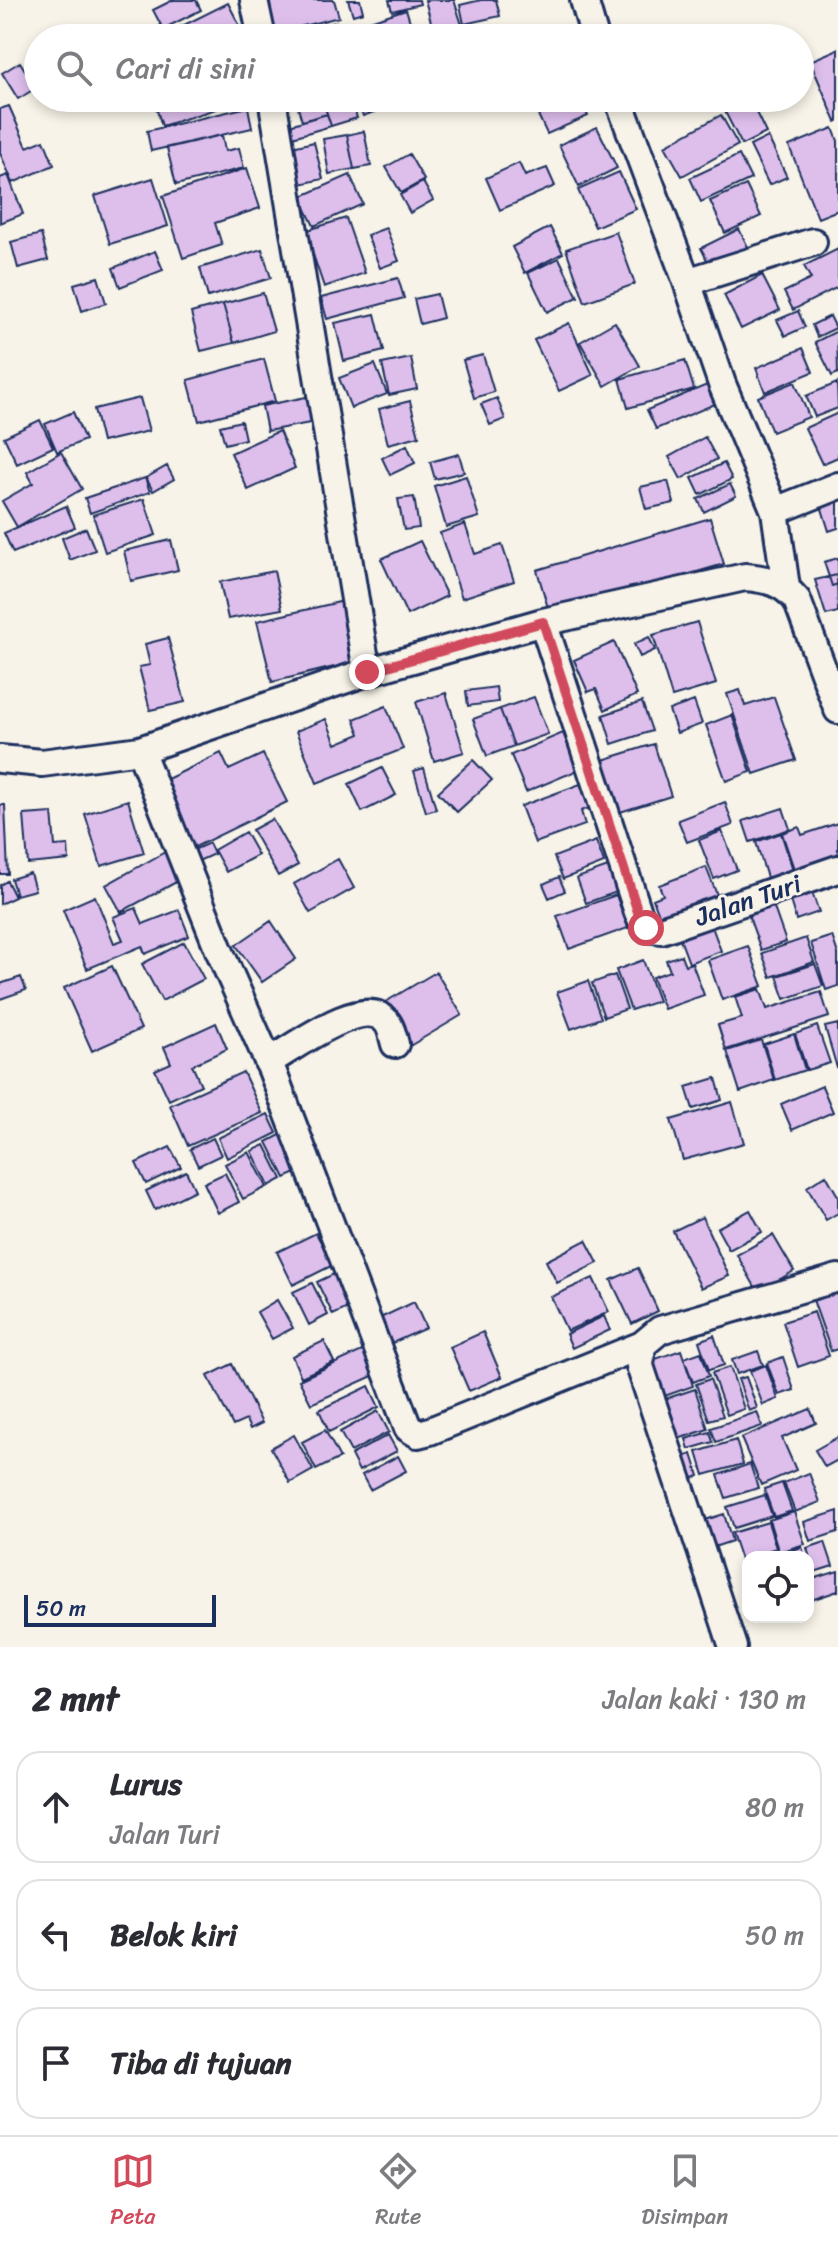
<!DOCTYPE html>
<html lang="id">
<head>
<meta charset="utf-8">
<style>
	:root { --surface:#fff; --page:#f7f7f7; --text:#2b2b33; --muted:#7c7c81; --line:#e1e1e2; --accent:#d1495b }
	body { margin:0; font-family:Sriracha,sans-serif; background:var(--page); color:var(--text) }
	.controls { position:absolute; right:24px; bottom:24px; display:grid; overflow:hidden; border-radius:16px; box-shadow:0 4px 12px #0003 }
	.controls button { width:72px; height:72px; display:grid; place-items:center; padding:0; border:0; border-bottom:2px solid var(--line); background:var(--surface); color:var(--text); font:40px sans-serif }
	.scale { position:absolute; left:24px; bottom:20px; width:192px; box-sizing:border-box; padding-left:8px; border:4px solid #1b2f5e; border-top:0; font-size:22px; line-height:28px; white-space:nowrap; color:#1b2f5e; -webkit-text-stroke:6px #f7f3e8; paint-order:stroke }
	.stop { position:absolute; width:24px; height:24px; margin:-18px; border:6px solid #d1495b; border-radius:50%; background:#fff }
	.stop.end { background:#d1495b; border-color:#fff; box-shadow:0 2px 8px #0008 }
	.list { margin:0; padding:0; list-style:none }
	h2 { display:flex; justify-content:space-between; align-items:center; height:104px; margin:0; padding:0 32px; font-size:34px }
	h2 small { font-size:26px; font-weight:400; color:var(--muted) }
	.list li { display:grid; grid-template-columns:52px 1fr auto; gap:24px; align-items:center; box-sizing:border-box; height:112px; margin:0 16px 16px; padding:0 16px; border:2px solid var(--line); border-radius:24px }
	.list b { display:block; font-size:30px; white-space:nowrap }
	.list p { margin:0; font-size:26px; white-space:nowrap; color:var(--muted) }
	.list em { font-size:26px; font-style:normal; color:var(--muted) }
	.icon { flex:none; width:44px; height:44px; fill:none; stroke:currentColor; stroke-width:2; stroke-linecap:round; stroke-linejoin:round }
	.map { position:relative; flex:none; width:838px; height:1647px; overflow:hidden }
	.search { position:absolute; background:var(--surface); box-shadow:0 4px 12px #0003; left:24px; right:24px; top:24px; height:88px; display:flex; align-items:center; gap:20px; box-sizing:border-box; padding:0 28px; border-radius:44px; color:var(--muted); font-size:30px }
	.sheet { height:488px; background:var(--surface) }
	nav { display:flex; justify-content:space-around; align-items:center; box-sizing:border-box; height:112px; border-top:2px solid var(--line); background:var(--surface); font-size:22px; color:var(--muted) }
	nav a { display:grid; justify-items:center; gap:4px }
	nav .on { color:var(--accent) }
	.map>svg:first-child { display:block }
	.building { fill:#debfec; stroke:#1b2f5e; stroke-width:2 }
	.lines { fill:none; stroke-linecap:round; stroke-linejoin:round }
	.minor-casing { stroke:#1b2f5e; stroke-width:32 }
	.minor { stroke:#f7f3e8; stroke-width:26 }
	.route { stroke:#d1495b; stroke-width:10 }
	.labels { text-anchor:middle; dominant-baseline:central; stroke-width:6; stroke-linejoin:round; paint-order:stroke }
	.street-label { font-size:26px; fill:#1b2f5e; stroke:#f7f3e8 }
</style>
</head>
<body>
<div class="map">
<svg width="838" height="1647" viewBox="0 0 838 1647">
	<rect width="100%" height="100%" fill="#f7f3e8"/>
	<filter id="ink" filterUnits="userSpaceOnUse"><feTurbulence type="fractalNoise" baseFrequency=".0125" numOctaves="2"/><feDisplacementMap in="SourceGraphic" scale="16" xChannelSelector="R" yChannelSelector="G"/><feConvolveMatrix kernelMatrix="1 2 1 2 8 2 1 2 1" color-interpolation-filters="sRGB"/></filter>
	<g filter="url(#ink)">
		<!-- building -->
		<path class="building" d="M173 0H196L201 10 163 29 153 10Z
			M263 0H334L339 17 271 34Z
			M348 0H360L363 12 353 15Z
			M389 0H419L420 4 392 11Z
			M425 0H454L462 25 434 33Z
			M481 0H496L500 16 464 24 460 5Z
			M228 3 246 38H165L164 35Z
			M406 9 415 38H372L367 22Z
			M336 22 341 38H309L307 30Z
			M838 49V121L836 122 810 61Z
			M20 62 36 88 18 99 2 73Z
			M153 98H240L241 101 162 126Z
			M295 98H322L327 114 302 121Z
			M322 98H351L357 118 331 126Z
			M356 98H400L402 102 363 116Z
			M530 98H580L588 116 547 134Z
			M749 98 766 133 742 145 724 110Z
			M9 106 27 147 44 140 54 165 13 183 0 153V109Z
			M248 107 252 128 151 151 147 131Z
			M327 114 331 126 289 138 286 126Z
			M721 115 738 145 682 176 665 146Z
			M597 127 617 168 579 187 559 145Z
			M833 128 838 141V210L818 218 789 146Z
			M364 131 371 166 354 169 347 135Z
			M222 135 225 151 239 148 244 168 176 185 167 148Z
			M347 135 354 169 329 174 323 139Z
			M768 137 787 177 769 185 750 146Z
			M314 142 323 179 300 184 292 147Z
			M409 154 424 180 401 193 386 167Z
			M739 155 751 179 701 202 690 178Z
			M519 163 525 176 547 168 555 186 500 210 486 178Z
			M247 168 260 208 215 223 222 245 183 258 163 196Z
			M619 172 636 209 595 227 578 190Z
			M8 175 23 214 0 223V178Z
			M350 175 363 204 314 226 300 197Z
			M153 178 168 226 110 244 95 196Z
			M423 182 433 200 410 213 400 195Z
			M746 185 761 216 725 233 710 201Z
			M346 218 365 273 324 287 305 231Z
			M550 227 563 253 525 273 512 247Z
			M386 228 399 261 380 268 367 235Z
			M739 229 750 251 712 270 701 248Z
			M616 232 635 284 585 302 566 249Z
			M41 234 48 260 18 268 11 242Z
			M262 249 271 278 208 297 200 268Z
			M838 249V287L793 310 784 292 811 279 804 266Z
			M155 251 163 270 120 287 113 268Z
			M559 258 578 297 547 312 528 273Z
			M762 275 780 310 741 329 724 295Z
			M98 277 106 303 82 311 74 284Z
			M398 278 404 298 327 319 321 298Z
			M263 293 274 331 234 343 223 304Z
			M437 294 443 318 420 324 414 299Z
			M223 304 234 343 201 351 191 313Z
			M798 311 805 327 785 336 777 320Z
			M375 314 384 351 344 361 335 323Z
			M830 316 836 328 817 337 812 325Z
			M615 322 640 366 605 386 580 342Z
			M569 323 593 375 559 391 534 340Z
			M837 331 838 373 832 376 815 342Z
			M803 348 813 372 765 392 756 368Z
			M483 355 494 392 474 398 463 360Z
			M411 358 417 389 389 395 382 364Z
			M264 359 275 401 199 421 188 380Z
			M685 360 694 389 628 408 620 379Z
			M375 364 387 394 351 408 339 378Z
			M795 382 809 417 772 432 758 397Z
			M837 383 838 408 815 417 806 396Z
			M707 385 715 404 656 429 647 410Z
			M316 395 321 421 267 431 262 406Z
			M140 398 149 431 102 442 94 409Z
			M497 398 505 419 490 425 481 404Z
			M410 401 419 436 388 444 379 409Z
			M73 412 85 440 57 452 45 424Z
			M838 413V457L822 464 805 428Z
			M40 420 53 447 17 464 4 437Z
			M241 421 245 439 225 444 220 426Z
			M279 431 295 468 248 490 231 453Z
			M705 437 717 459 681 479 669 457Z
			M407 445 415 463 390 475 382 458Z
			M61 452 82 489 17 527 2 501 33 483 27 472Z
			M459 454 464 472 435 479 430 462Z
			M724 463 732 479 700 495 692 478Z
			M167 466 174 479 153 491 146 478Z
			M466 476 479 517 446 527 434 486Z
			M145 478 150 492 90 513 85 498Z
			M668 481 674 503 646 509 640 487Z
			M730 484 736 496 704 512 698 499Z
			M838 491V528L829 531 818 496Z
			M414 497 419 528 404 530 398 499Z
			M144 499 156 535 105 552 93 515Z
			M66 506 75 527 13 553 4 533Z
			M710 518 724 564 550 615 537 570Z
			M465 524 475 554 502 545 514 581 462 598 440 533Z
			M86 528 95 550 70 560 62 538Z
			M171 540 178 570 131 581 124 551Z
			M420 541 447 596 407 615 381 559Z
			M838 558V584L832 586 824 562Z
			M274 571 282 609 228 619 220 582Z
			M837 575 838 612 826 615 815 580Z
			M348 600 363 660 272 682 257 621Z
			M697 622 716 684 672 697 653 635Z
			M649 637 655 650 640 657 634 644Z
			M168 638 185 702 150 710 139 667 150 665 145 644Z
			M614 642 637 695 605 710 596 689 588 692 574 660Z
			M496 687 498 702 468 706 466 691Z
			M740 690 745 706 774 697 796 760 754 774 727 694Z
			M446 693 464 752 434 761 416 702Z
			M534 697 548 734 514 746 500 709Z
			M694 701 702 724 677 733 669 710Z
			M642 702 652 731 612 744 603 715Z
			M386 706 403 749 317 783 296 731 326 719 336 744 360 734 354 719Z
			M500 709 514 746 487 756 473 719Z
			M732 715 751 772 726 781 706 725Z
			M563 733 578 770 526 792 511 755Z
			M654 744 671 796 620 812 603 760Z
			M221 753 229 770 263 754 287 802 193 848 161 782Z
			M473 760 492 780 457 812 438 792Z
			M382 768 396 795 362 812 349 784Z
			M424 768 436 809 426 812 414 771Z
			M583 783 592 807 581 811 585 825 535 843 521 806Z
			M128 800 144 853 101 866 85 814Z
			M725 802 733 825 687 842 678 820Z
			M0 805H5L8 874H0Z
			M783 808 790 829 750 842 743 821Z
			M52 813 55 846 68 845 69 860 28 864 24 815Z
			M272 819 298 865 278 876 252 830Z
			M838 823V862L796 875 782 833 799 827 802 835Z
			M722 831 737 870 714 879 699 840Z
			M245 832 258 855 226 872 214 850Z
			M781 833 794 873 768 881 756 842Z
			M596 841 604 863 563 879 554 857Z
			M209 843 214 854 194 863 189 852Z
			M165 852 180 880 121 912 106 885Z
			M338 859 354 888 310 913 294 884Z
			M608 867 617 892 586 903 577 878Z
			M706 867 719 900 662 922 653 899 663 895 659 885Z
			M30 873 35 890 16 895 11 879Z
			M559 877 565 891 549 898 543 884Z
			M7 881 15 897 0 904V885Z
			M810 887 819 912 796 920 788 894Z
			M616 895 628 928 569 949 557 916Z
			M95 896 114 943 123 940 113 917 136 908 143 924 179 910 189 936 145 954 142 946 87 969 63 910Z
			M773 905 786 942 761 950 748 914Z
			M271 921 296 959 262 982 236 945Z
			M711 924 721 951 689 963 679 936Z
			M832 936 838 954V986L826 990 811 943Z
			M806 938 814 962 771 977 762 953Z
			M184 942 204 979 162 1001 142 964Z
			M748 946 763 986 722 1000 708 960Z
			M681 955 685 965 692 963 704 995 664 1009 652 977 670 971 666 960Z
			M643 960 658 1001 631 1010 616 970Z
			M815 964 823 986 785 999 777 976Z
			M112 966 141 1029 92 1051 64 988Z
			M436 972 462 1015 408 1047 382 1004Z
			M615 975 627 1009 604 1017 592 983Z
			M21 977 26 990 0 999V984Z
			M588 981 601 1018 571 1029 557 992Z
			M760 989 767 1009 821 992 829 1017 726 1050 718 1025 742 1018 735 997Z
			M216 1023 227 1049 192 1065 201 1085 169 1100 155 1070 171 1063 164 1047Z
			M838 1024V1068H837L825 1027Z
			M817 1026 830 1063 807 1070 795 1034Z
			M794 1034 805 1070 775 1080 764 1044Z
			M761 1040 774 1080 740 1092 727 1051Z
			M243 1072 262 1113 188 1146 170 1105Z
			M716 1078 722 1100 693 1109 686 1087Z
			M822 1086 833 1112 792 1130 781 1104Z
			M732 1102 744 1143 683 1160 671 1120Z
			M268 1114 277 1133 227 1158 218 1138Z
			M282 1134 301 1171 285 1178 267 1142Z
			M213 1138 221 1155 198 1166 190 1149Z
			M265 1145 282 1179 269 1186 252 1151Z
			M170 1147 181 1167 146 1184 136 1163Z
			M249 1152 267 1187 243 1199 225 1164Z
			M186 1171 195 1190 155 1210 146 1191Z
			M225 1173 239 1202 218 1213 204 1183Z
			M826 1175 838 1196V1213L826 1220 807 1187Z
			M750 1210 762 1232 729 1250 717 1228Z
			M702 1217 729 1276 701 1288 673 1231Z
			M316 1233 333 1265 293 1285 277 1252Z
			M773 1235 794 1271 758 1292 737 1255Z
			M586 1240 598 1263 557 1283 546 1261Z
			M638 1268 658 1311 632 1324 611 1280Z
			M338 1272 354 1305 333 1315 317 1282Z
			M593 1278 609 1312 567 1331 551 1297Z
			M312 1283 328 1315 309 1325 293 1292Z
			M838 1288V1349L831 1351 812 1297Z
			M277 1300 293 1328 272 1339 257 1312Z
			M414 1302 426 1328 390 1344 378 1319Z
			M814 1312 829 1356 798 1367 783 1322Z
			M604 1316 610 1330 572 1348 566 1334Z
			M483 1332 502 1377 469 1391 450 1347Z
			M714 1335 724 1365 709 1370 699 1341Z
			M324 1341 334 1362 301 1377 292 1356Z
			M364 1350 375 1375 311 1404 299 1380Z
			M681 1350 693 1386 659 1398 647 1362Z
			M758 1351 763 1365 737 1374 732 1360Z
			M701 1352 709 1376 693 1382 684 1358Z
			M783 1357 794 1390 779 1395 767 1363Z
			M232 1364 262 1423 250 1429 246 1420 233 1426 208 1376Z
			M766 1365 778 1399 763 1405 750 1371Z
			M730 1367 744 1409 727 1415 712 1373Z
			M746 1377 757 1408 749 1411 738 1379Z
			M710 1379 723 1416 709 1420 696 1384Z
			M369 1386 379 1407 329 1432 319 1410Z
			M695 1389 708 1429 675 1440 662 1400Z
			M810 1409 816 1423 782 1438 796 1470 761 1485 741 1438Z
			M378 1411 389 1432 351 1452 340 1432Z
			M757 1412 762 1426 716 1442 711 1428Z
			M325 1430 340 1458 316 1470 302 1442Z
			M710 1432 713 1442 689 1449 686 1439Z
			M294 1435 313 1470 290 1483 271 1448Z
			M388 1435 397 1451 359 1471 351 1455Z
			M838 1437V1460L825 1467 815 1450Z
			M736 1440 743 1464 704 1475 697 1452Z
			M692 1454 699 1476 685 1481 677 1459Z
			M398 1456 406 1471 370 1490 362 1475Z
			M750 1464 758 1488 726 1498 718 1475Z
			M809 1473 820 1502 795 1512 784 1483Z
			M782 1483 792 1511 774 1517 764 1489Z
			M765 1495 772 1516 734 1528 727 1507Z
			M838 1511V1532L810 1541 804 1522Z
			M794 1512 805 1544 779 1552 769 1520Z
			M724 1514 732 1541 708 1549 699 1522Z
			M768 1522 776 1548 741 1560 732 1533Z
			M825 1542 833 1566 814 1572 807 1548Z
			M802 1547 805 1557H772Z
			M808 1565 813 1579 838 1571V1591L808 1601Z"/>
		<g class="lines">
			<defs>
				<path id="minor" d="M254 0 262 38
					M584 0 595 38
					M272 98 367 672
					M618 98 687 282 722 384 775 511 786 587
					M687 282 813 242
					M775 511 838 486
					M543 622 638 912 646 928 661 930 838 869
					M140 750 219 950 272 1070 408 1428 418 1434 430 1431 642 1345
					M0 759 42 763 140 750 367 672 543 622 745 577C768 579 782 582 797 600L838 710
					M268 1062C292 1049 363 994 386 1021 391 1026 393 1037 395 1044
					M733 1647 640 1366 642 1345 660 1330 838 1278"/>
			</defs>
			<!-- minor casing -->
			<use href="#minor" class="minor-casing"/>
			<!-- minor -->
			<use href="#minor" class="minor"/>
		</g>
	</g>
	<g class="lines" filter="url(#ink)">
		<!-- route -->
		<path class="route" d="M367 672 543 622 638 912 646 928"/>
	</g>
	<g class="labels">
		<!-- street labels -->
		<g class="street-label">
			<text transform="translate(748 900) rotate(-19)">Jalan Turi</text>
		</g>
	</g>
</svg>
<div class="controls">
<button><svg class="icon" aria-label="locate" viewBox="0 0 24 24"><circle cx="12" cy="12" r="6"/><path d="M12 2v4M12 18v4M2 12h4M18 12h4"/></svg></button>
</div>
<div class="scale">50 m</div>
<div class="stop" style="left:646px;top:928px"></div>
<div class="stop end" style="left:367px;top:672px"></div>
<div class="search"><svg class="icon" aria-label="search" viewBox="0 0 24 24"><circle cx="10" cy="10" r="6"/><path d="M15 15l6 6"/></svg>Cari di sini</div>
</div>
<section class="sheet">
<h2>2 mnt<small>Jalan kaki · 130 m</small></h2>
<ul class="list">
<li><svg class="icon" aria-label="ahead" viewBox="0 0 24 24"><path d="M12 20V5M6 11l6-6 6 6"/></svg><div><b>Lurus</b><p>Jalan Turi</p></div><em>80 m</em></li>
<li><svg class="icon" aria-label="left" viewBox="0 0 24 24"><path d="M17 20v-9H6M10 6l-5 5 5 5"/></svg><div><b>Belok kiri</b></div><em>50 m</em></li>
<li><svg class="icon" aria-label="arrive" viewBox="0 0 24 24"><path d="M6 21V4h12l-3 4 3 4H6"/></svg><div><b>Tiba di tujuan</b></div></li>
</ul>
</section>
<nav>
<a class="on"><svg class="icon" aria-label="map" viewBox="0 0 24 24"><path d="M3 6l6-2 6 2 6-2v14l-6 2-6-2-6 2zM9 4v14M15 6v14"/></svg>Peta</a>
<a><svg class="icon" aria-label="directions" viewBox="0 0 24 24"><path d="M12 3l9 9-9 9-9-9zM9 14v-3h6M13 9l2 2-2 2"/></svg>Rute</a>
<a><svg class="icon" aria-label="saved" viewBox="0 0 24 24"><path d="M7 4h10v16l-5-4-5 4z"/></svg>Disimpan</a>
</nav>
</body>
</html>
